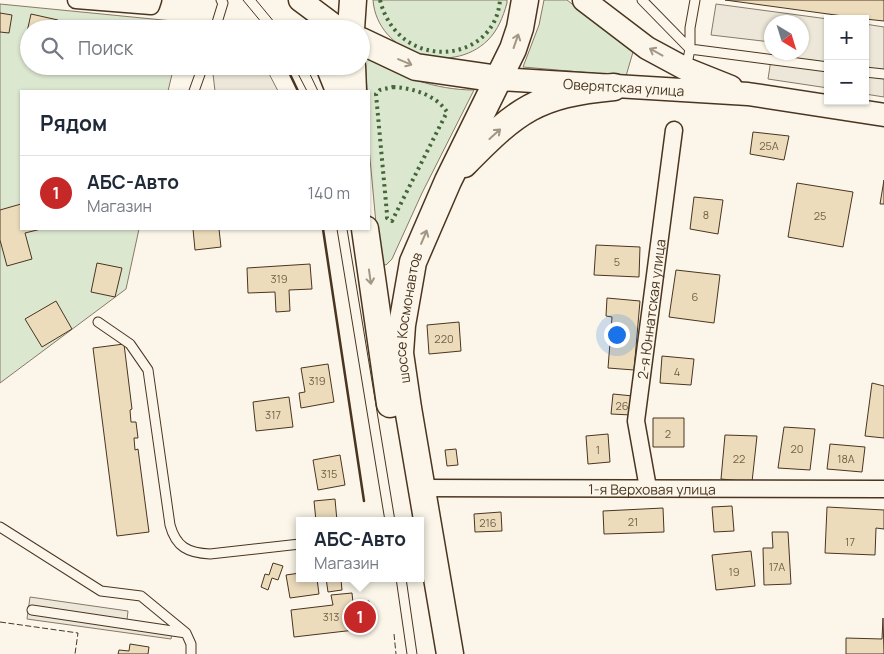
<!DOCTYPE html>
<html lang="ru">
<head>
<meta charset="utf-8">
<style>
	:root { --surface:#fff; --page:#f6f6f7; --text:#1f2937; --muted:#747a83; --line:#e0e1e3; --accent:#c62828 }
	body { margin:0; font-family:Manrope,sans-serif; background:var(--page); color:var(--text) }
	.controls { position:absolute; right:15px; top:15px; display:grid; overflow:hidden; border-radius:0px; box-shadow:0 1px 4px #0004 }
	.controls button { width:45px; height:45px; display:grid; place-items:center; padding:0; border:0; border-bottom:1px solid var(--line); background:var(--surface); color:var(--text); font:25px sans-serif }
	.compass { position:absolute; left:764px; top:15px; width:45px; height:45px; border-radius:50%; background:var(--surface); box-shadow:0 1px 4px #0004; rotate:142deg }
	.you { position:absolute; left:616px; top:334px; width:18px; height:18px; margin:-12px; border:4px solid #fff; border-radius:50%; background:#1a73e8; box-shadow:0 0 0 8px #1a73e833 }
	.badge { display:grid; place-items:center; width:32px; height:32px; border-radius:50%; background:var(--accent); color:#fff; font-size:16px; font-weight:700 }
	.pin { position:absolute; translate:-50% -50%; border:2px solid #fff; box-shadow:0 1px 5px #0006 }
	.popup { position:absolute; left:296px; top:517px; width:128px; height:65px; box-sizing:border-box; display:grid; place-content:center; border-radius:0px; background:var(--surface); filter:drop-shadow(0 1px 4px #0005); font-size:16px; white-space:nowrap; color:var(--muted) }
	.popup b { font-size:19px; color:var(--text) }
	.popup::after { content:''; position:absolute; left:50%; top:100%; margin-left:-10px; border:10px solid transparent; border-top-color:var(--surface) }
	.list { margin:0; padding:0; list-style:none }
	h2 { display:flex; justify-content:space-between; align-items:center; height:65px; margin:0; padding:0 20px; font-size:21px }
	h2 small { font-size:16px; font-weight:400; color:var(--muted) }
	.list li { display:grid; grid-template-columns:32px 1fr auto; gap:15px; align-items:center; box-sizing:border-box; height:75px; padding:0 20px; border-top:1px solid var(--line) }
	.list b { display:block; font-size:19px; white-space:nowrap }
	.list p { margin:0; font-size:16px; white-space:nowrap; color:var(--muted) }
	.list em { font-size:16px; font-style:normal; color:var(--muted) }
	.icon { flex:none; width:28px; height:28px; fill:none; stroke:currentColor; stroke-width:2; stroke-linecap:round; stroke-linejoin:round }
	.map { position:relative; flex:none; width:884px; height:654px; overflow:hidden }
	.search { position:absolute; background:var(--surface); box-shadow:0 1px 4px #0004; left:20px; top:20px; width:350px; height:55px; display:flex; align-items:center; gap:12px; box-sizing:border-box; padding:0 18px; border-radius:28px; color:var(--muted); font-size:19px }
	.panel { position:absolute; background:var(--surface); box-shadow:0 1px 4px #0004; left:20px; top:90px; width:350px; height:140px; border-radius:0px }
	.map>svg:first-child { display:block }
	.green { fill:#dce7d0; stroke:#887966 }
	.parking { fill:#ede7d9; stroke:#887966 }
	.building { fill:#ecdcbc; stroke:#4a3520 }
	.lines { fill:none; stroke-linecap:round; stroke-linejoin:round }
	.lane-casing { stroke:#4a3520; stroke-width:11 }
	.street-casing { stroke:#4a3520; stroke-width:19 }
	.secondary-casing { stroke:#4a3520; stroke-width:25 }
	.primary-casing { stroke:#4a3520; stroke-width:29 }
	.lane { stroke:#fbf6e9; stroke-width:9 }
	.street { stroke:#fbf6e9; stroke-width:16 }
	.secondary { stroke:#fbf6e9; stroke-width:22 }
	.primary { stroke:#fbf6e9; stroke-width:26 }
	.tram { stroke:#4a3520; stroke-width:1 }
	.hedge { stroke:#436837; stroke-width:4; stroke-dasharray:2.5 4; stroke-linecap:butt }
	.fence { stroke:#4a3520; stroke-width:1; stroke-dasharray:6 2.5; stroke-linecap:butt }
	.wall { stroke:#4a3520; stroke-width:2.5 }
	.oneway { stroke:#a29684 }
	.labels { text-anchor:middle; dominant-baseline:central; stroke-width:4; stroke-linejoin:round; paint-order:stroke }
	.number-label { font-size:11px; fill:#725f47 }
	.street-label { font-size:14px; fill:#4a3520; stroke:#fbf6e9 }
</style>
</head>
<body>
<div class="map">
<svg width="884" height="654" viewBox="0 0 884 654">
	<rect width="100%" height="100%" fill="#fbf6e9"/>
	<!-- green -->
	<path class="green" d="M373 0H507V3C503 17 498 30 488 40 451 77 377 54 373 0Z
		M544 0H567L633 52 626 76 523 67 539 25Z
		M0 4 183 22 182 29H29V66H174L168 91H21V229H139L126 289 0 383Z
		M365 57C399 76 435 90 474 90L422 193 392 259 386 265 383 264 379 256 369 148V91H367Z"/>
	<!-- parking -->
	<path class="parking" d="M716 4 828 19V88L768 79 772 53 802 52V22H772L771 42 711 35Z
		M865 24 884 27V97L865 94Z
		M215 66H265L278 91H215L213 74Z
		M30 597 128 611 127 620 173 627 171 639 27 619Z"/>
	<!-- building -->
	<path class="building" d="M725 0H884V21L865 19Z
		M0 13 12 15 9 33 0 32Z
		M31 14 58 20 56 29H29V51L23 50Z
		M62 21 80 27V29H60Z
		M93 21 118 24V29H92Z
		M753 132 789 136 784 160 750 154Z
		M884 180V204H880Z
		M797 183 853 192 843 247 788 237Z
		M694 197 723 200 718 234 690 229Z
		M21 204V229H41L25 233 32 259 7 266 0 240V210Z
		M193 229H219L221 247 195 250Z
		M596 245 640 247 639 277 594 275Z
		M97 263 122 268 115 297 91 292Z
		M310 264 312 289 289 290 290 311 276 312 275 292 248 293 247 268Z
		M676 270 720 275 714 323 669 317Z
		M607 298 640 301 634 370 608 368 612 317 606 316Z
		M56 301 72 329 42 347 25 319Z
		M459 322 461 351 429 354 427 325Z
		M124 344 132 409 130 410 131 422H136L138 438H134L135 450 138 449 149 532 117 536 93 348Z
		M662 356 694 359 691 385 660 383Z
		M328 364 334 402 301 408 299 393 305 392 301 368Z
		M872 383 884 386V438L865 436Z
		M613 394 633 396 631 415 611 414Z
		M289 397 293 427 256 431 253 402Z
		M653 418H684V447H653Z
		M784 427 815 429 810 470 778 468Z
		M608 434 610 462 588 464 586 436Z
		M725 435 757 436 752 482 721 479Z
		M830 444 865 447 862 472 827 469Z
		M456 449 458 465 447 466 445 450Z
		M340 455 345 485 318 490 313 460Z
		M335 499 337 521H316L314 501Z
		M732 506 734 531 714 532 712 507Z
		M827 507 884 510V529L876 528 875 555 825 553Z
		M663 508 664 532 604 534 603 511Z
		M501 512 502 531 475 532 474 514Z
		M772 532H788L791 584 764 585 763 548H773Z
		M751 551 755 586 716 590 712 555Z
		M273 563 283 566 278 580 272 578 268 590 261 587 265 574 269 575Z
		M300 573V578H303V581L317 579 319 594 290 598 286 575Z
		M326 578H352L341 580 342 590 328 592Z
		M356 578H363L364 587 357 588Z
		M352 593 353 603 369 601 372 628 294 637 291 610 333 605 331 595Z
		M883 618 884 654H846V638L882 639Z
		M130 644 149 647 148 654H118L119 650 129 651Z"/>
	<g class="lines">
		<defs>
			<path id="lane" d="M642 0 690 49 828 67
				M215 29 223 3 221 0
				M686 69 690 49V28L695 0
				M865 72 884 74
				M194 91 203 66
				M98 322 130 344 148 370 170 525C176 547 188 553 210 554L300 544
				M0 527 101 591 141 596 186 633 191 644V654
				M32 610 186 633"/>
			<g id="street">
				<path d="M76 0 151 6 153 0"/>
				<path id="s1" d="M421 488 884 489"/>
				<path id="s2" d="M648 488 636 421 674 130"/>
			</g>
			<g id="secondary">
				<path d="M300 0 339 29"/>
				<path d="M584 0 647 48 686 69 731 87"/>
				<path d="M327 66 337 91"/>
				<path id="s3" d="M499 79 748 94 884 115"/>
			</g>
			<g id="primary">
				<path d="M351 29 353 0"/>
				<path d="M361 41 416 67 499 79"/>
				<path d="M352 66 353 91"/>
				<path d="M464 164C517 110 537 94 614 87"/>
				<path d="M365 229 390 404"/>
				<path id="s4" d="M450 654 408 408 400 353 402 325 413 262 448 181 513 49 520 28 525 0"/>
			</g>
		</defs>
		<!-- lane casing -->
		<use href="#lane" class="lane-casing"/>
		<!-- street casing -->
		<use href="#street" class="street-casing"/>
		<!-- secondary casing -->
		<use href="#secondary" class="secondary-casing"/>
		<!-- primary casing -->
		<use href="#primary" class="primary-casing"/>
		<!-- lane -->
		<use href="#lane" class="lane"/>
		<!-- street -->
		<use href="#street" class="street"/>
		<!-- secondary -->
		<use href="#secondary" class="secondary"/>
		<!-- primary -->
		<use href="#primary" class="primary"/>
		<!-- tram -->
		<path class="tram" d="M243 0 267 29
			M256 0 280 29
			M294 66 307 91
			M306 66 318 91
			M337 229 385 521
			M347 229 395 521
			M396 578 407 654
			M406 578 417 654"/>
		<!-- hedge -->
		<path class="hedge" d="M380 0C398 73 495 65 500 0
			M393 87C413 88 436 95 447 112L392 221 387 218V214L376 94 380 90Z"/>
		<!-- fence -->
		<path class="fence" d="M0 622 78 633 75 654
			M394 634 396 654"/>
		<!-- wall -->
		<path class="wall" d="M286 66 298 91
			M323 229 364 501"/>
	</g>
	<!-- one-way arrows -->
	<defs><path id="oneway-shaft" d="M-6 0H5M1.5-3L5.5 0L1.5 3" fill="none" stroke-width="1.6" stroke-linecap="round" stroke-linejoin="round" transform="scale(1.25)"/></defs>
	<g class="oneway">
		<use href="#oneway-shaft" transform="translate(516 41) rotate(-71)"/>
		<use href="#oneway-shaft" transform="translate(656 52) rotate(-151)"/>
		<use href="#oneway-shaft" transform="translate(405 62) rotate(23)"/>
		<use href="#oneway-shaft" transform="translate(495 134) rotate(-42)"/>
		<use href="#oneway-shaft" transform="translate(424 237) rotate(-67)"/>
		<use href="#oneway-shaft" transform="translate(370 277) rotate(82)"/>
	</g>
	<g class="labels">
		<!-- number labels -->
		<g class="number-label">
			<text x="769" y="145">25А</text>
			<text x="706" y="214">8</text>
			<text x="820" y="215">25</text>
			<text x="617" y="261">5</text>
			<text x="279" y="278">319</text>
			<text x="695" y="296">6</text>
			<text x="444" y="338">220</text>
			<text x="677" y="371">4</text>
			<text x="317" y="380">319</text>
			<text x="622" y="405">26</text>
			<text x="273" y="414">317</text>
			<text x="668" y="433">2</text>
			<text x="797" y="448">20</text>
			<text x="598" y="449">1</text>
			<text x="739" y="458">22</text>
			<text x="846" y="458">18А</text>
			<text x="329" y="473">315</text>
			<text x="633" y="521">21</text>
			<text x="488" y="522">216</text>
			<text x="850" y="541">17</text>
			<text x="777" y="566">17А</text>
			<text x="734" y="571">19</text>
			<text x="331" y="616">313</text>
		</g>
		<!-- street labels -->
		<g class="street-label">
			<text stroke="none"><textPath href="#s3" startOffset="125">Оверятская улица</textPath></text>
			<text stroke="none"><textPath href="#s2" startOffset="181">2-я Юннатская улица</textPath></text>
			<text stroke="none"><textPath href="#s4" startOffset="341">шоссе Космонавтов</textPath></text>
			<text stroke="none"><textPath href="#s1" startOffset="231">1-я Верховая улица</textPath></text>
		</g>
	</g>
</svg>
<div class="controls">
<button>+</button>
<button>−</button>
</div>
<svg class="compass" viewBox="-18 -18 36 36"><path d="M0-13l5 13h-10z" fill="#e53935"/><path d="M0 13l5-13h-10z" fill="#747a83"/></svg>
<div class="you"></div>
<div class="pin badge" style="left:360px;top:617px">1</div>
<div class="popup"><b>АБС-Авто</b>Магазин</div>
<div class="search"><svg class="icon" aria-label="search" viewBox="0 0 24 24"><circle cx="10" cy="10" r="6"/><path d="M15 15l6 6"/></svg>Поиск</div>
<section class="panel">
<h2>Рядом<small></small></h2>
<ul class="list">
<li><span class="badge">1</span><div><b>АБС-Авто</b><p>Магазин</p></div><em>140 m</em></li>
</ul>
</section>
</div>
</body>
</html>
